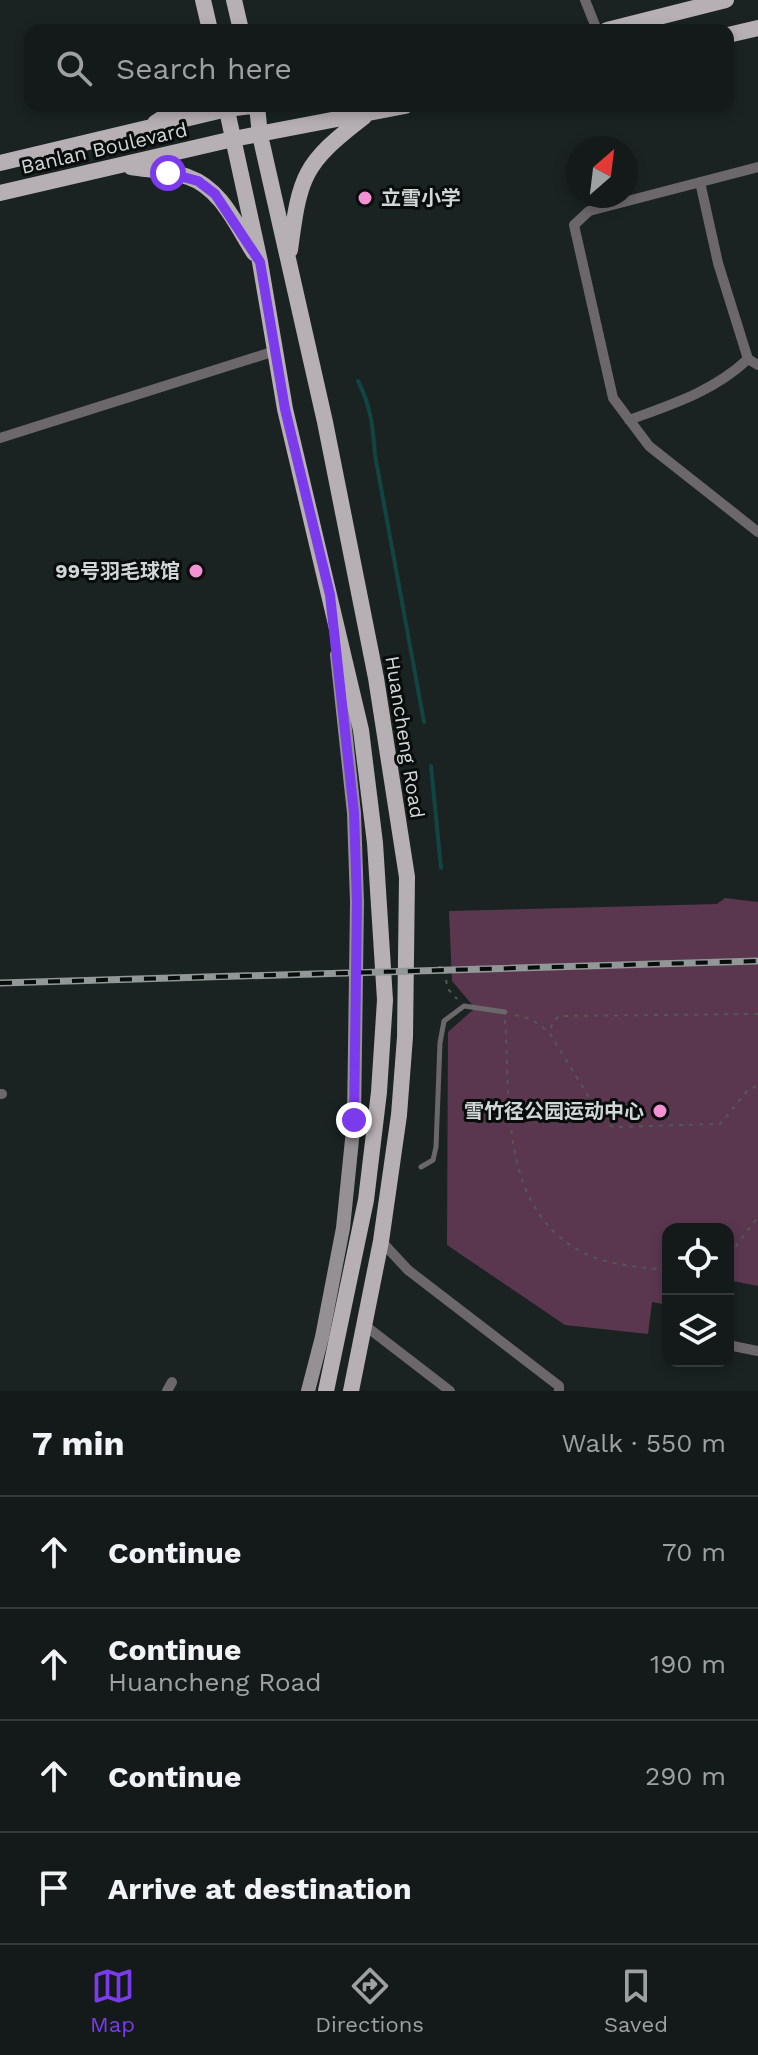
<!DOCTYPE html>
<html lang="en">
<head>
<meta charset="utf-8">
<style>
	:root { --surface:#141a1a; --page:#1d2323; --text:#f1f3f6; --muted:#9da1a2; --line:#333839; --accent:#7c3aed }
	body { margin:0; font-family:"Work Sans","Noto Sans SC",sans-serif; background:var(--page); color:var(--text) }
	.controls { position:absolute; right:24px; bottom:24px; display:grid; overflow:hidden; border-radius:16px; box-shadow:0 4px 12px #0003 }
	.controls button { width:72px; height:72px; display:grid; place-items:center; padding:0; border:0; border-bottom:2px solid var(--line); background:var(--surface); color:var(--text); font:40px sans-serif }
	.compass { position:absolute; left:566px; top:136px; width:72px; height:72px; border-radius:50%; background:var(--surface); box-shadow:0 4px 12px #0003; rotate:28deg }
	.stop { position:absolute; width:24px; height:24px; margin:-18px; border:6px solid #7c3aed; border-radius:50%; background:#fff }
	.stop.end { background:#7c3aed; border-color:#fff; box-shadow:0 2px 8px #0008 }
	.list { margin:0; padding:0; list-style:none }
	h2 { display:flex; justify-content:space-between; align-items:center; height:104px; margin:0; padding:0 32px; font-size:34px }
	h2 small { font-size:26px; font-weight:400; color:var(--muted) }
	.list li { display:grid; grid-template-columns:52px 1fr auto; gap:24px; align-items:center; box-sizing:border-box; height:112px; padding:0 32px; border-top:2px solid var(--line) }
	.list b { display:block; font-size:30px; white-space:nowrap }
	.list p { margin:0; font-size:26px; white-space:nowrap; color:var(--muted) }
	.list em { font-size:26px; font-style:normal; color:var(--muted) }
	.icon { flex:none; width:44px; height:44px; fill:none; stroke:currentColor; stroke-width:2; stroke-linecap:round; stroke-linejoin:round }
	.map { position:relative; flex:none; width:758px; height:1391px; overflow:hidden }
	.search { position:absolute; background:var(--surface); box-shadow:0 4px 12px #0003; left:24px; right:24px; top:24px; height:88px; display:flex; align-items:center; gap:20px; box-sizing:border-box; padding:0 28px; border-radius:16px; color:var(--muted); font-size:30px }
	.sheet { height:552px; background:var(--surface) }
	nav { display:flex; justify-content:space-around; align-items:center; box-sizing:border-box; height:112px; border-top:2px solid var(--line); background:var(--surface); font-size:22px; color:var(--muted) }
	nav a { display:grid; justify-items:center; gap:4px }
	nav .on { color:var(--accent) }
	.map>svg:first-child { display:block }
	.green { fill:#5a374f }
	.lines { fill:none; stroke-linecap:round; stroke-linejoin:round }
	.stream { stroke:#114542; stroke-width:4 }
	.path { stroke:#515958; stroke-width:2; stroke-dasharray:4 6; stroke-linecap:butt }
	.service { stroke:#6b676a; stroke-width:5 }
	.minor { stroke:#6b676a; stroke-width:10 }
	.secondary { stroke:#959093; stroke-width:14 }
	.primary { stroke:#b6afb3; stroke-width:16 }
	.rail-casing { stroke:#919897; stroke-width:7 }
	.rail { stroke:#080c0b; stroke-width:4; stroke-dasharray:12; stroke-linecap:butt }
	.route { stroke:#7c3aed; stroke-width:10 }
	.poi-dot { fill:#f391d5; stroke:#080c0b; stroke-width:3 }
	.labels { text-anchor:middle; dominant-baseline:central; stroke-width:6; stroke-linejoin:round; paint-order:stroke }
	.street-label { font-size:20px; fill:#d1d7d6; stroke:#080c0b }
	.poi-label { font-size:20px; font-weight:bold; fill:#d1d7d6; stroke:#080c0b; text-anchor:end }
</style>
</head>
<body>
<div class="map">
<svg width="758" height="1391" viewBox="0 0 758 1391">
	<rect width="100%" height="100%" fill="#1a2322"/>
	<!-- green -->
	<path class="green" d="M725 898 758 902V1286L728 1280V1229H668V1305L652 1302 648 1334 565 1325 447 1245 448 1032 475 1008 452 981 449 911 717 904Z"/>
	<g class="lines">
		<!-- stream -->
		<path class="stream" d="M358 381C371 406 373 428 375 455L424 722
			M431 766 441 868"/>
		<!-- path -->
		<path class="path" d="M438 967H445L447 988 457 999
			M758 1014 559 1016 553 1022 549 1032 604 1122 613 1127 720 1124 747 1091 758 1085
			M515 1015 531 1019 548 1031
			M505 1020C511 1099 498 1203 578 1250 604 1265 639 1267 668 1270
			M728 1253 732 1251 758 1217"/>
		<!-- service -->
		<path class="service" d="M421 1167 433 1160 436 1147 440 1043 444 1021 464 1006 505 1012"/>
		<!-- minor -->
		<path class="minor" d="M585 0 597 30
			M758 167 589 211 574 225 613 398 649 446 758 532
			M700 182 718 263 748 359 758 365
			M629 420C673 404 714 391 748 359
			M0 438 275 351
			M0 1094H2
			M381 1241 408 1270 559 1386V1391
			M363 1324 450 1391
			M728 1345 758 1351
			M167 1391 172 1382"/>
		<!-- secondary -->
		<path class="secondary" d="M308 1391 322 1337 343 1228 354 1120 357 902 354 813 337 655"/>
		<!-- primary -->
		<path class="primary" d="M203 0 210 30
			M234 0 241 30
			M607 30 726 0
			M728 35 758 28
			M226 106 260 262 285 409 361 730 375 843 385 1000 379 1092 366 1200 326 1391
			M257 106 260 135 325 422 376 678 407 877 405 1037 399 1115 381 1241 351 1391
			M155 123 181 106
			M0 163 227 109 251 106
			M131 167C149 170 170 170 188 177 221 188 236 225 254 253
			M0 193 233 139 405 106
			M290 250C300 175 303 164 364 117"/>
		<defs>
			<path id="rail" d="M0 983 758 961"/>
		</defs>
		<!-- rail casing -->
		<use href="#rail" class="rail-casing"/>
		<!-- rail -->
		<use href="#rail" class="rail"/>
	</g>
	<g class="lines">
		<!-- route -->
		<path class="route" d="M168 173 198 181 215 194 260 262 285 409 330 595 354 813 357 902 354 1120"/>
	</g>
	<!-- markers -->
	<g class="poi-dot">
		<circle cx="365" cy="198" r="8"/>
		<circle cx="196" cy="571" r="8"/>
		<circle cx="660" cy="1111" r="8"/>
	</g>
	<g class="labels">
		<!-- street labels -->
		<g class="street-label">
			<text transform="translate(104 148) rotate(-13)">Banlan Boulevard</text>
			<text transform="translate(405 737) rotate(81)">Huancheng Road</text>
		</g>
		<!-- poi labels -->
		<g class="poi-label">
			<text x="381" y="198" text-anchor="start">立雪小学</text>
			<text x="180" y="571">99号羽毛球馆</text>
			<text x="644" y="1111">雪竹径公园运动中心</text>
		</g>
	</g>
</svg>
<div class="controls">
<button><svg class="icon" aria-label="locate" viewBox="0 0 24 24"><circle cx="12" cy="12" r="6"/><path d="M12 2v4M12 18v4M2 12h4M18 12h4"/></svg></button>
<button><svg class="icon" aria-label="layers" viewBox="0 0 24 24"><path d="M12 4l9 5-9 5-9-5zM3 14l9 5 9-5"/></svg></button>
</div>
<svg class="compass" viewBox="-18 -18 36 36"><path d="M0-13l5 13h-10z" fill="#e53935"/><path d="M0 13l5-13h-10z" fill="#9da1a2"/></svg>
<div class="stop" style="left:168px;top:173px"></div>
<div class="stop end" style="left:354px;top:1120px"></div>
<div class="search"><svg class="icon" aria-label="search" viewBox="0 0 24 24"><circle cx="10" cy="10" r="6"/><path d="M15 15l6 6"/></svg>Search here</div>
</div>
<section class="sheet">
<h2>7 min<small>Walk · 550 m</small></h2>
<ul class="list">
<li><svg class="icon" aria-label="ahead" viewBox="0 0 24 24"><path d="M12 20V5M6 11l6-6 6 6"/></svg><div><b>Continue</b></div><em>70 m</em></li>
<li><svg class="icon" aria-label="ahead" viewBox="0 0 24 24"><path d="M12 20V5M6 11l6-6 6 6"/></svg><div><b>Continue</b><p>Huancheng Road</p></div><em>190 m</em></li>
<li><svg class="icon" aria-label="ahead" viewBox="0 0 24 24"><path d="M12 20V5M6 11l6-6 6 6"/></svg><div><b>Continue</b></div><em>290 m</em></li>
<li><svg class="icon" aria-label="arrive" viewBox="0 0 24 24"><path d="M6 21V4h12l-3 4 3 4H6"/></svg><div><b>Arrive at destination</b></div></li>
</ul>
</section>
<nav>
<a class="on"><svg class="icon" aria-label="map" viewBox="0 0 24 24"><path d="M3 6l6-2 6 2 6-2v14l-6 2-6-2-6 2zM9 4v14M15 6v14"/></svg>Map</a>
<a><svg class="icon" aria-label="directions" viewBox="0 0 24 24"><path d="M12 3l9 9-9 9-9-9zM9 14v-3h6M13 9l2 2-2 2"/></svg>Directions</a>
<a><svg class="icon" aria-label="saved" viewBox="0 0 24 24"><path d="M7 4h10v16l-5-4-5 4z"/></svg>Saved</a>
</nav>
</body>
</html>
